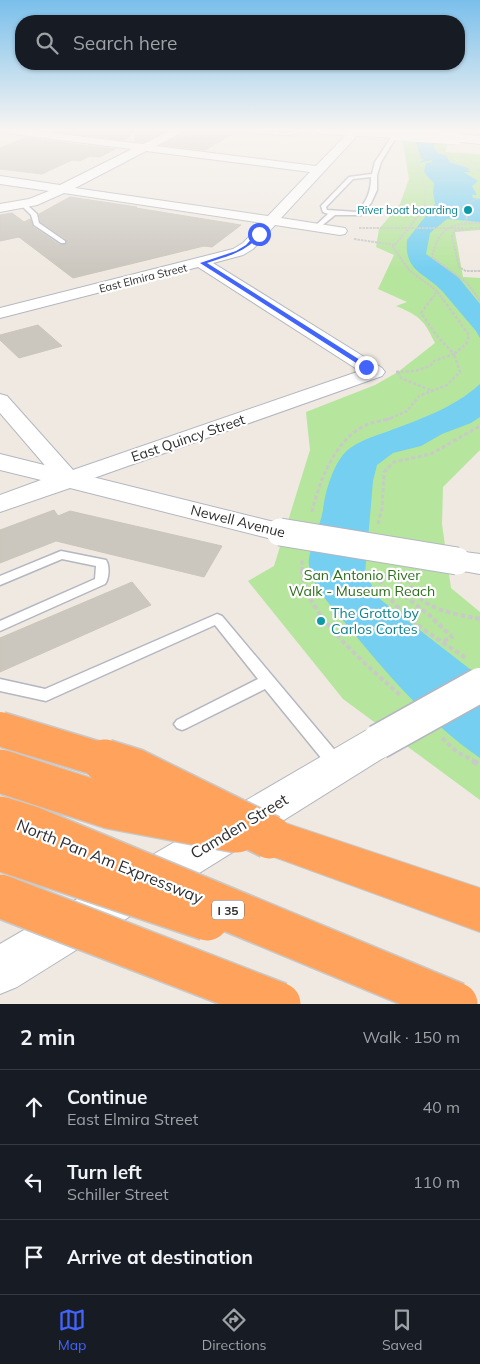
<!DOCTYPE html>
<html lang="en">
<head>
<meta charset="utf-8">
<style>
	:root { --surface:#171b24; --page:#20242c; --text:#f1f3f6; --muted:#9ea1a6; --line:#363941; --accent:#4264fb }
	body { margin:0; font-family:Mulish,sans-serif; background:var(--page); color:var(--text) }
	.stop { position:absolute; width:15px; height:15px; margin:-11px; border:4px solid #4264fb; border-radius:50%; background:#fff }
	.stop.end { background:#4264fb; border-color:#fff; box-shadow:0 1px 5px #0008 }
	.list { margin:0; padding:0; list-style:none }
	h2 { display:flex; justify-content:space-between; align-items:center; height:65px; margin:0; padding:0 20px; font-size:21px }
	h2 small { font-size:16px; font-weight:400; color:var(--muted) }
	.list li { display:grid; grid-template-columns:32px 1fr auto; gap:15px; align-items:center; box-sizing:border-box; height:75px; padding:0 20px; border-top:1px solid var(--line) }
	.list b { display:block; font-size:19px; white-space:nowrap }
	.list p { margin:0; font-size:16px; white-space:nowrap; color:var(--muted) }
	.list em { font-size:16px; font-style:normal; color:var(--muted) }
	.icon { flex:none; width:28px; height:28px; fill:none; stroke:currentColor; stroke-width:2; stroke-linecap:round; stroke-linejoin:round }
	.map { position:relative; flex:none; width:480px; height:1004px; overflow:hidden }
	.search { position:absolute; background:var(--surface); box-shadow:0 1px 4px #0004; left:15px; right:15px; top:15px; height:55px; display:flex; align-items:center; gap:12px; box-sizing:border-box; padding:0 18px; border-radius:20px; color:var(--muted); font-size:19px }
	.sheet { height:290px; background:var(--surface) }
	nav { display:flex; justify-content:space-around; align-items:center; box-sizing:border-box; height:70px; border-top:1px solid var(--line); background:var(--surface); font-size:14px; color:var(--muted) }
	nav a { display:grid; justify-items:center; gap:2px }
	nav .on { color:var(--accent) }
	.map>svg:first-child { display:block }
	.green { fill:#b6e59e }
	.water { fill:#75cff0 }
	.building { fill:#cbc7bf; stroke:#cbc5ba }
	.lines { fill:none; stroke-linecap:round; stroke-linejoin:round }
	.service-casing { stroke:#b4b7c1; stroke-width:3 }
	.minor-casing { stroke:#b4b7c1; stroke-width:2 }
	.tertiary-casing { stroke:#b4b7c1; stroke-width:2 }
	.secondary-casing { stroke:#b4b7c1; stroke-width:2 }
	.motorway-casing { stroke:#c9c9c9; stroke-width:2 }
	.path-far5 { stroke:#c9c9c9; stroke-width:1; stroke-dasharray:2 1; stroke-linecap:butt }
	.path-far4 { stroke:#c9c9c9; stroke-width:2; stroke-dasharray:2.5 1; stroke-linecap:butt }
	.path-far3 { stroke:#c9c9c9; stroke-width:2.5; stroke-dasharray:3 2; stroke-linecap:butt }
	.path-far2 { stroke:#c9c9c9; stroke-width:3; stroke-dasharray:4 2.5; stroke-linecap:butt }
	.path-far1 { stroke:#c9c9c9; stroke-width:4; stroke-dasharray:4.5 3; stroke-linecap:butt }
	.path { stroke:#c9c9c9; stroke-width:5; stroke-dasharray:5.5 4; stroke-linecap:butt }
	.service { fill:#fff; fill-rule:evenodd }
	.minor { fill:#fff; fill-rule:evenodd }
	.tertiary { fill:#fff; fill-rule:evenodd }
	.secondary { fill:#fff; fill-rule:evenodd }
	.motorway { fill:#ffa35c; fill-rule:evenodd }
	.tertiary-bridge-far1-casing { stroke:#b4b7c1; stroke-width:14; stroke-linecap:butt }
	.tertiary-bridge-casing { stroke:#b4b7c1; stroke-width:37; stroke-linecap:butt }
	.secondary-bridge-casing { stroke:#b4b7c1; stroke-width:29; stroke-linecap:butt }
	.motorway-bridge-far1-casing { stroke:#c9c9c9; stroke-width:37; stroke-linecap:butt }
	.motorway-bridge-casing { stroke:#c9c9c9; stroke-width:46; stroke-linecap:butt }
	.path-bridge { stroke:#c9c9c9; stroke-width:2; stroke-dasharray:2.5 1; stroke-linecap:butt }
	.tertiary-bridge-far1 { stroke:#fff; stroke-width:13 }
	.tertiary-bridge { stroke:#fff; stroke-width:34 }
	.secondary-bridge { stroke:#fff; stroke-width:27 }
	.motorway-bridge-far1 { stroke:#ffa35c; stroke-width:34 }
	.motorway-bridge { stroke:#ffa35c; stroke-width:43 }
	.route { fill:#4264fb }
	.culture-dot { fill:#0f9aa8; stroke:#fff; stroke-width:2 }
	.labels { text-anchor:middle; dominant-baseline:central; stroke-width:4.5; stroke-linejoin:round; paint-order:stroke }
	.far-culture-label { font-size:11px; fill:#0d838f; stroke:#fff; text-anchor:end }
	.far-street-label { font-size:11px; fill:#2e2e2e; stroke:#fff }
	.shield { fill:#fff; stroke:#6d6d6d; stroke-width:1 }
	.shield-label { font-size:12px; font-weight:bold; fill:#2e2e2e }
	.street-label { font-size:14px; fill:#2e2e2e; stroke:#fff }
	.park-label { font-size:14px; fill:#2c6e1b; stroke:#fff }
	.culture-label { font-size:14px; fill:#0d838f; stroke:#fff; text-anchor:start }
	.near-street-label { font-size:16px; fill:#2e2e2e; stroke:#fff }
</style>
</head>
<body>
<div class="map">
<svg width="480" height="1004" viewBox="0 0 480 1004">
	<rect width="100%" height="100%" fill="#efe9e1"/>
	<!-- green -->
	<path class="green" d="M396 130H448V142L445 152 480 154V230L455 232 463 277 480 278V450L443 487 442 524 451 588 480 612V800L343 699 248 581 274 566 310 450 306 412 375 385 398 372 435 343C424 320 420 316 396 306L407 302 378 289 394 255 376 247 379 229 400 204 409 179 403 142Z"/>
	<!-- water -->
	<path class="water" d="M408 130 434 141V148L438 153 446 156 450 162 470 169 468 170 471 172H464L478 181 472 186 477 195H472L473 198 480 199V222L447 219 430 233 426 254 458 277 480 304V338L476 331C465 318 454 305 443 292 426 273 404 272 407 240L435 204 433 192 434 183 427 176 424 171 426 163 433 162 431 160 419 163 424 159 421 158 417 145Z
		M480 384V417L471 423 442 434 421 446 393 453 377 465 373 481 365 574 381 600 480 677V758C428 722 386 673 347 625 332 606 313 589 309 565 307 553 321 524 323 510 325 492 334 460 349 449 362 439 379 435 394 429 424 418 456 406 480 384Z"/>
	<!-- building -->
	<path class="building" d="M57 130H135L125 140 56 132Z
		M136 130H169L143 142 135 141Z
		M186 130 217 131 234 133 205 150 162 145 184 134Z
		M26 138 115 149 100 157 90 156 80 161 72 160 42 174 0 169V148Z
		M70 197 137 207 136 208 241 225 212 247 204 246 73 278 19 237 0 241V215L12 213 24 222 30 219 33 227 60 245 66 244V239L41 222 39 214Z
		M38 325 62 346 19 358 0 340V335Z
		M54 510 58 516 70 511 222 546 204 577 56 541 0 563V530Z
		M132 582 151 605 0 672V638Z"/>
	<g class="lines">
		<defs>
			<path id="service" d="M50 130H55L44 135 40 134Z
				M218 130 286 133 300 130 295 134 286 135Z
				M394 133 398 134 381 162 377 175V190L371 203 361 215H335L319 228H315V226L328 214 323 212 321 206 349 177 372 174 375 162ZM371 177C371 192 367 201 357 212L327 210 326 207 353 179Z
				M21 203H25L37 214 39 223 65 241V243H61L34 225 31 215 21 205Z
				M61 551 106 560C110 566 109 579 105 584L0 631V621L95 579 96 566 62 559 0 585V576Z
				M217 614 222 616 343 760 345 765 343 770 337 772 331 770 265 689 187 728 182 730 177 728 174 724 177 720 258 679 215 625 46 701 0 691V679L45 689Z"/>
			<path id="minor" d="M0 130H26L143 144 172 130H184L183 132 156 146 316 166 346 135V130H356L355 138 281 218 345 228 347 231 345 234 340 235 275 225 253 249 243 255 213 263 382 368 385 372 382 376 77 484 69 486 61 484 0 413V394L7 396 73 470 360 371 198 267 0 318V308L233 249 243 243 262 223 64 193 37 205 0 212V204L29 199 49 191 0 184V176L60 185 132 149 5 133ZM146 151 310 172 268 216 75 188Z"/>
			<path id="tertiary" d="M314 130C326 128 396 127 402 134L396 138 320 134Z
				M456 134 480 136V144L452 141 450 138 452 135Z
				M378 727 391 731 397 742 391 753 17 987 0 994V944L365 731Z"/>
			<path id="secondary" d="M0 454 290 526 294 532 290 538 280 541 70 488 0 512V495L41 480 0 470Z
				M457 551 480 554V574L446 568 442 561 446 554Z"/>
			<path id="motorway" d="M270 818 480 888V932L255 850 249 837 255 824Z"/>
		</defs>
		<!-- service casing -->
		<use href="#service" class="service-casing"/>
		<!-- minor casing -->
		<use href="#minor" class="minor-casing"/>
		<!-- tertiary casing -->
		<use href="#tertiary" class="tertiary-casing"/>
		<!-- secondary casing -->
		<use href="#secondary" class="secondary-casing"/>
		<!-- motorway casing -->
		<use href="#motorway" class="motorway-casing"/>
		<!-- path-far5 -->
		<path class="path-far5" d="M414 153 425 186V205
			M415 157 429 156
			M454 157 450 159 480 171
			M459 157 466 158 480 168
			M470 205 472 201 480 198"/>
		<!-- path-far4 -->
		<path class="path-far4" d="M425 204V208L393 247 409 270 437 291 443 300
			M470 206 471 204
			M466 222 467 215
			M359 228H373
			M471 228 455 231 452 236 459 267 466 271H480
			M471 228H480
			M354 239 395 245
			M431 300 437 291
			M480 300 467 283 432 257C439 227 451 223 480 223"/>
		<!-- path-far3 -->
		<path class="path-far3" d="M479 298 480 300
			M396 372 415 371 430 366 434 361 454 354 437 336 421 313 432 298
			M398 372 401 378 430 390
			M386 420 407 411 419 396 447 385 460 372 454 354 466 344 469 335 442 298"/>
		<!-- path-far2 -->
		<path class="path-far2" d="M312 512C319 482 335 440 364 426 372 422 382 421 391 418
			M378 524 382 509 384 472 394 462 431 454 480 426
			M302 571V560"/>
		<!-- path-far1 -->
		<path class="path-far1" d="M302 570C302 613 371 668 401 696
			M377 573C389 613 435 636 467 659
			M444 641 452 637 428 614 402 594 399 585 401 579H408C418 610 452 613 480 619
			M442 738 457 752 476 762"/>
		<!-- path -->
		<path class="path" d="M473 761 480 765"/>
		<!-- service -->
		<use href="#service" class="service"/>
		<!-- minor -->
		<use href="#minor" class="minor"/>
		<!-- tertiary -->
		<use href="#tertiary" class="tertiary"/>
		<!-- secondary -->
		<use href="#secondary" class="secondary"/>
		<!-- motorway -->
		<use href="#motorway" class="motorway"/>
		<defs>
			<path id="tertiary-bridge-far1" d="M396 134 456 138"/>
			<path id="tertiary-bridge" d="M378 742 480 685"/>
			<path id="secondary-bridge" d="M280 532 457 561"/>
			<path id="motorway-bridge-far1" d="M0 729 109 762"/>
			<path id="motorway-bridge" d="M105 761 134 770 270 837
				M0 771 110 807 237 831
				M0 818 32 828 456 1004
				M0 849 207 919
				M0 896 279 1004"/>
		</defs>
		<!-- tertiary-bridge-far1 casing -->
		<use href="#tertiary-bridge-far1" class="tertiary-bridge-far1-casing"/>
		<!-- tertiary-bridge casing -->
		<use href="#tertiary-bridge" class="tertiary-bridge-casing"/>
		<!-- secondary-bridge casing -->
		<use href="#secondary-bridge" class="secondary-bridge-casing"/>
		<!-- motorway-bridge-far1 casing -->
		<use href="#motorway-bridge-far1" class="motorway-bridge-far1-casing"/>
		<!-- motorway-bridge casing -->
		<use href="#motorway-bridge" class="motorway-bridge-casing"/>
		<!-- path-bridge -->
		<path class="path-bridge" d="M373 228H464"/>
		<!-- tertiary-bridge-far1 -->
		<use href="#tertiary-bridge-far1" class="tertiary-bridge-far1"/>
		<!-- tertiary-bridge -->
		<use href="#tertiary-bridge" class="tertiary-bridge"/>
		<!-- secondary-bridge -->
		<use href="#secondary-bridge" class="secondary-bridge"/>
		<!-- motorway-bridge-far1 -->
		<use href="#motorway-bridge-far1" class="motorway-bridge-far1"/>
		<!-- motorway-bridge -->
		<use href="#motorway-bridge" class="motorway-bridge"/>
	</g>
	<!-- sky -->
	<linearGradient id="sky" x2="0" y2="1"><stop stop-color="#7abfeb"/><stop offset="0.48" stop-color="#f8f5f2"/><stop offset="1" stop-color="#f8f5f2" stop-opacity="0"/></linearGradient>
	<rect width="480" height="270" fill="url(#sky)"/>
	<!-- route -->
	<path class="route" d="M257 233 261 234C246 252 228 256 207 263L368 365V368H364L200 263 236 251 246 245Z"/>
	<!-- markers -->
	<g class="culture-dot">
		<circle cx="468" cy="210" r="5"/>
		<circle cx="321" cy="621" r="5"/>
	</g>
	<g class="labels">
		<!-- far-culture labels -->
		<g class="far-culture-label">
			<text x="458" y="210">River boat boarding</text>
		</g>
		<!-- far-street labels -->
		<g class="far-street-label">
			<text transform="translate(143 278) rotate(-14)">East Elmira Street</text>
		</g>
		<!-- shield labels -->
		<rect class="shield" x="212" y="900.5" width="32" height="19" rx="4"/>
		<g class="shield-label">
			<text x="228" y="910">I 35</text>
		</g>
		<!-- street labels -->
		<g class="street-label">
			<text transform="translate(188 438) rotate(-19)">East Quincy Street</text>
			<text transform="translate(238 521) rotate(14)">Newell Avenue</text>
		</g>
		<!-- park labels -->
		<g class="park-label">
			<text x="362" y="575">San Antonio River<tspan x="362" dy="16">Walk - Museum Reach</tspan></text>
		</g>
		<!-- culture labels -->
		<g class="culture-label">
			<text x="331" y="613">The Grotto by<tspan x="331" dy="16">Carlos Cortes</tspan></text>
		</g>
		<!-- near-street labels -->
		<g class="near-street-label">
			<text transform="translate(239 826) rotate(-31)">Camden Street</text>
			<text transform="translate(110 861) rotate(22)">North Pan Am Expressway</text>
		</g>
	</g>
</svg>
<div class="stop" style="left:259px;top:234px"></div>
<div class="stop end" style="left:366px;top:367px"></div>
<div class="search"><svg class="icon" aria-label="search" viewBox="0 0 24 24"><circle cx="10" cy="10" r="6"/><path d="M15 15l6 6"/></svg>Search here</div>
</div>
<section class="sheet">
<h2>2 min<small>Walk · 150 m</small></h2>
<ul class="list">
<li><svg class="icon" aria-label="ahead" viewBox="0 0 24 24"><path d="M12 20V5M6 11l6-6 6 6"/></svg><div><b>Continue</b><p>East Elmira Street</p></div><em>40 m</em></li>
<li><svg class="icon" aria-label="left" viewBox="0 0 24 24"><path d="M17 20v-9H6M10 6l-5 5 5 5"/></svg><div><b>Turn left</b><p>Schiller Street</p></div><em>110 m</em></li>
<li><svg class="icon" aria-label="arrive" viewBox="0 0 24 24"><path d="M6 21V4h12l-3 4 3 4H6"/></svg><div><b>Arrive at destination</b></div></li>
</ul>
</section>
<nav>
<a class="on"><svg class="icon" aria-label="map" viewBox="0 0 24 24"><path d="M3 6l6-2 6 2 6-2v14l-6 2-6-2-6 2zM9 4v14M15 6v14"/></svg>Map</a>
<a><svg class="icon" aria-label="directions" viewBox="0 0 24 24"><path d="M12 3l9 9-9 9-9-9zM9 14v-3h6M13 9l2 2-2 2"/></svg>Directions</a>
<a><svg class="icon" aria-label="saved" viewBox="0 0 24 24"><path d="M7 4h10v16l-5-4-5 4z"/></svg>Saved</a>
</nav>
</body>
</html>
